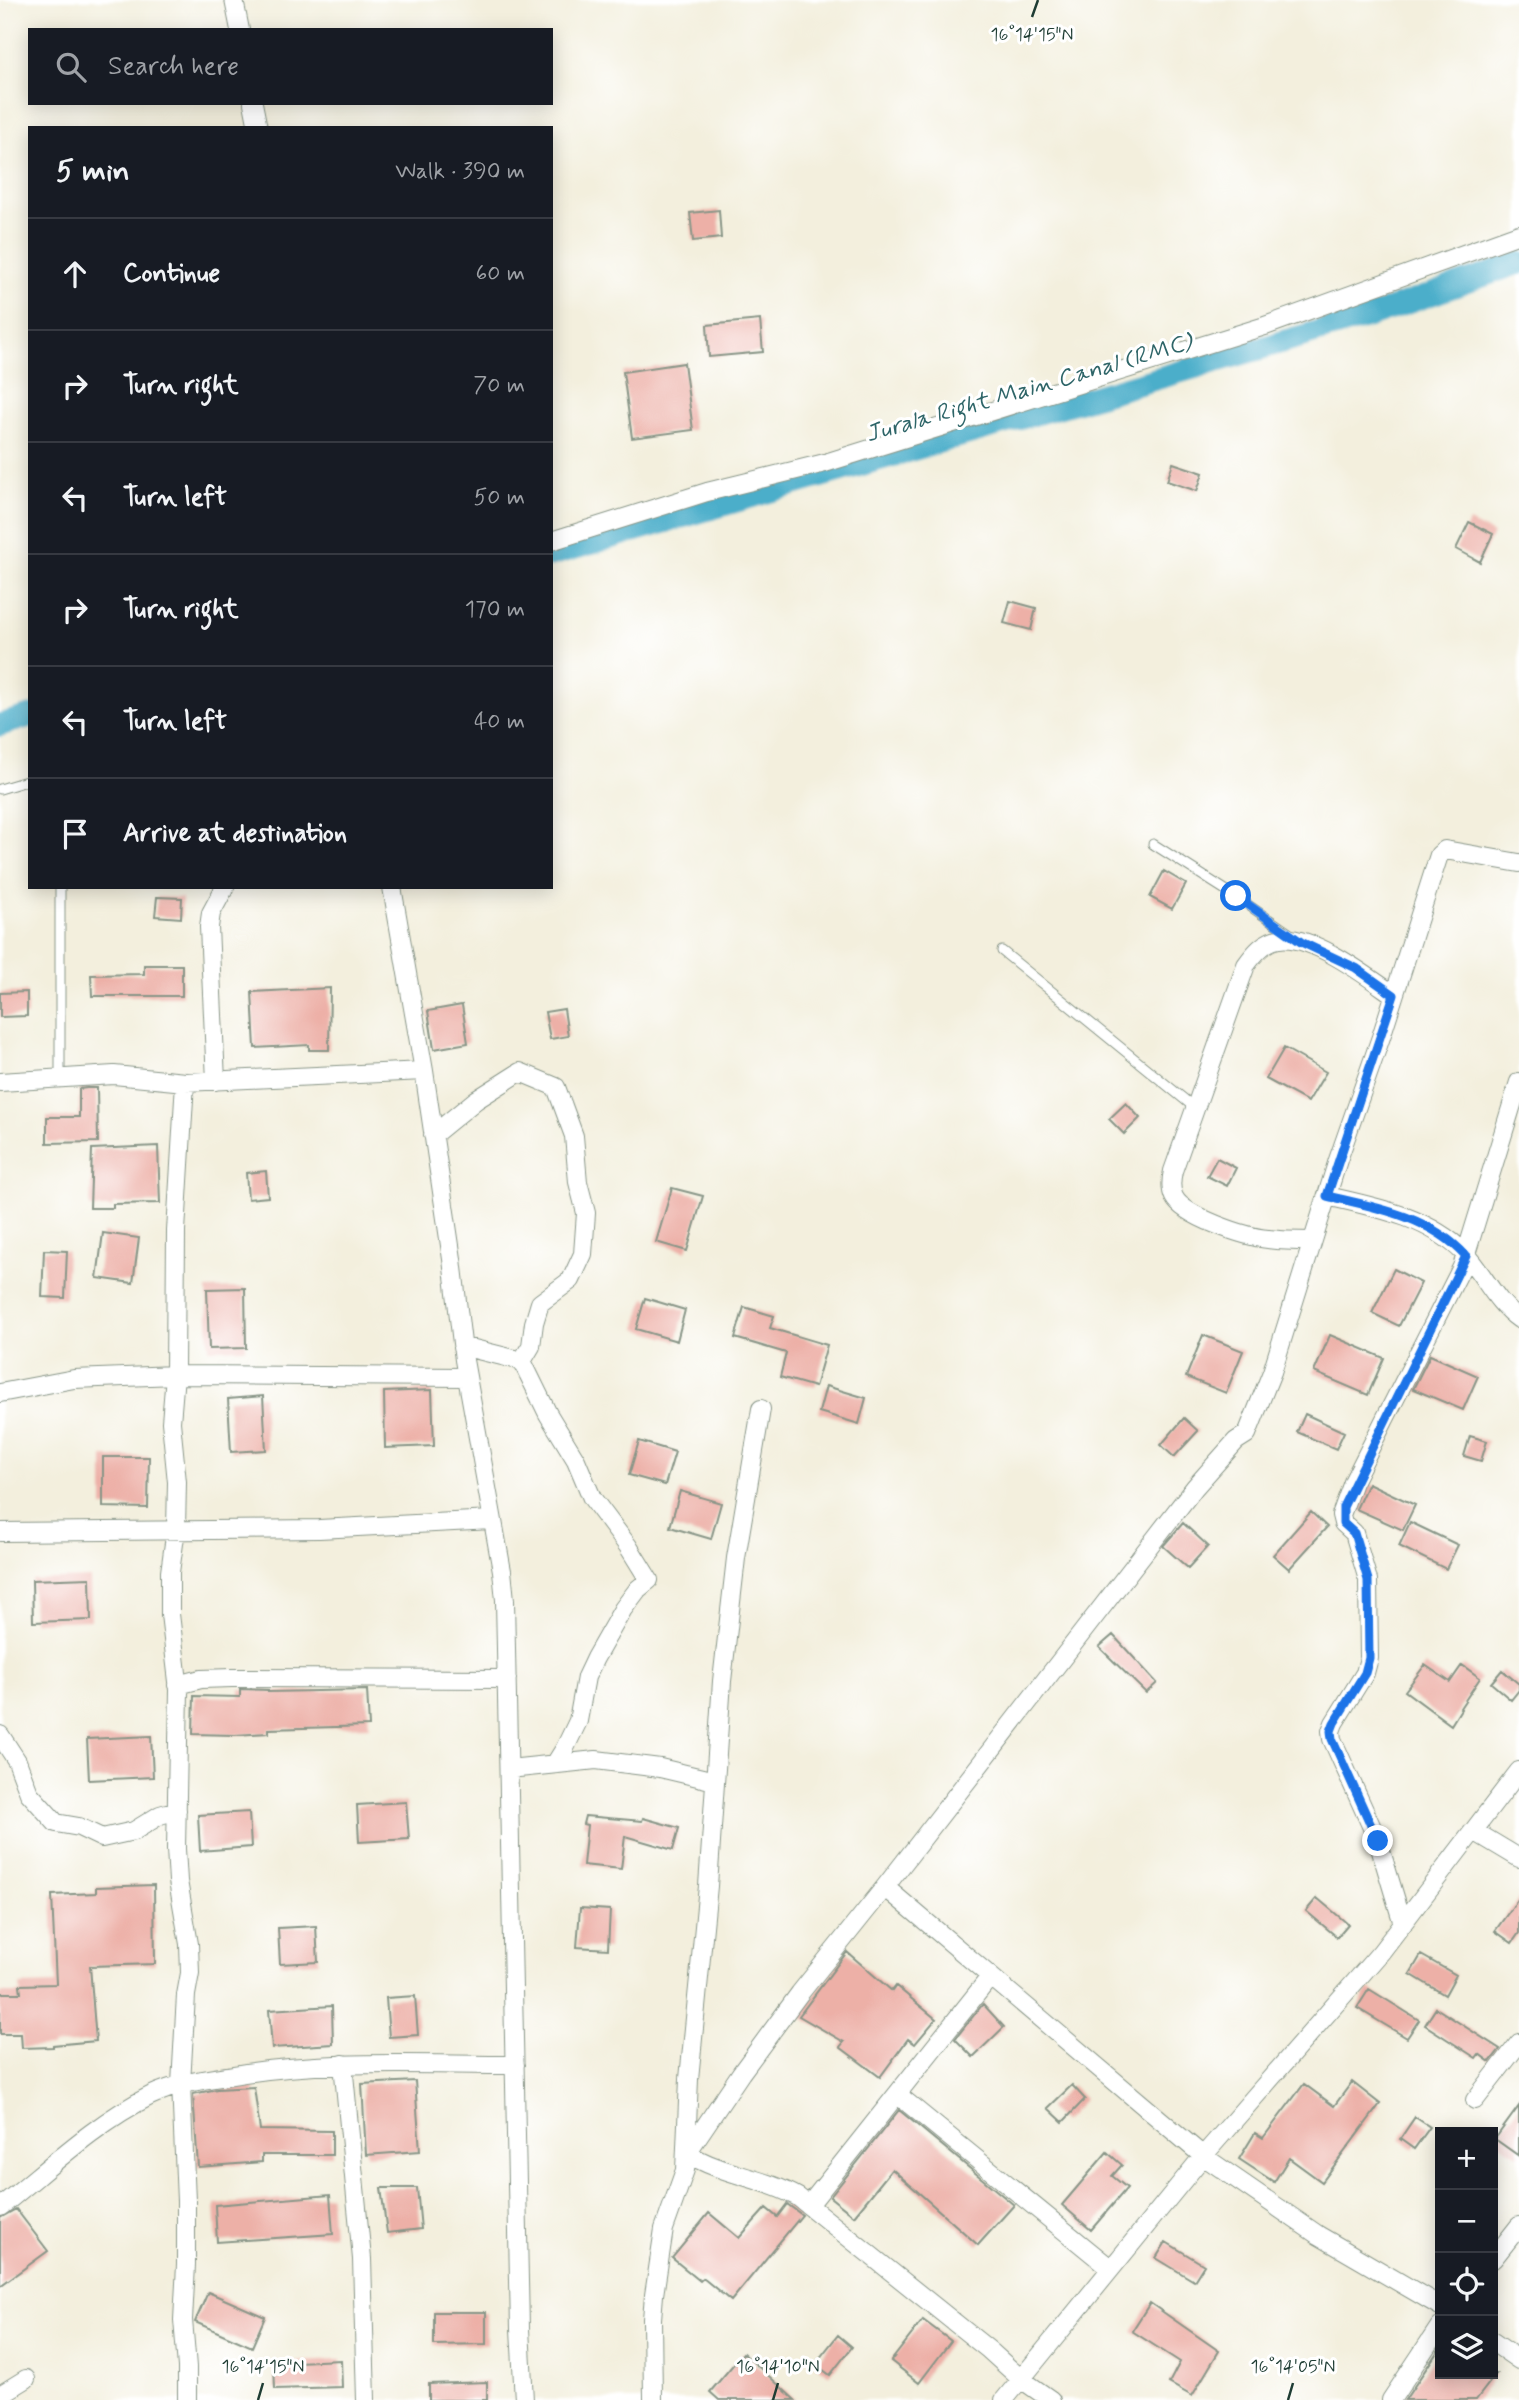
<!DOCTYPE html>
<html lang="en">
<head>
<meta charset="utf-8">
<style>
	:root { --surface:#171b24; --page:#20242c; --text:#f1f3f6; --muted:#9ea1a6; --line:#363941 }
	body { margin:0; font-family:Mynerve,sans-serif; background:var(--page); color:var(--text) }
	.controls { position:absolute; right:21px; bottom:21px; display:grid; overflow:hidden; border-radius:0px; box-shadow:0 4px 18px #0003 }
	.controls button { width:63px; height:63px; display:grid; place-items:center; padding:0; border:0; border-bottom:2px solid var(--line); background:var(--surface); color:var(--text); font:35px sans-serif }
	.stop { position:absolute; width:21px; height:21px; margin:-16px; border:5px solid #1a73e8; border-radius:50%; background:#fff }
	.stop.end { background:#1a73e8; border-color:#fff; box-shadow:0 2px 7px #0008 }
	.list { margin:0; padding:0; list-style:none }
	h2 { display:flex; justify-content:space-between; align-items:center; height:91px; margin:0; padding:0 28px; font-size:30px }
	h2 small { font-size:23px; font-weight:400; color:var(--muted) }
	.list li { display:grid; grid-template-columns:46px 1fr auto; gap:21px; align-items:center; box-sizing:border-box; height:112px; padding:0 28px; border-top:2px solid var(--line) }
	.list b { display:block; font-size:26px; white-space:nowrap }
	.list em { font-size:23px; font-style:normal; color:var(--muted) }
	.icon { flex:none; width:38px; height:38px; fill:none; stroke:currentColor; stroke-width:2; stroke-linecap:round; stroke-linejoin:round }
	.map { position:relative; flex:none; width:1519px; height:2400px; overflow:hidden }
	.search { position:absolute; background:var(--surface); box-shadow:0 4px 18px #0003; left:28px; top:28px; width:525px; height:77px; display:flex; align-items:center; gap:18px; box-sizing:border-box; padding:0 24px; border-radius:0px; color:var(--muted); font-size:26px }
	.panel { position:absolute; background:var(--surface); box-shadow:0 4px 18px #0003; left:28px; top:126px; width:525px; height:763px; border-radius:0px }
	.map>svg:first-child { display:block }
	.lines { fill:none; stroke-linecap:round; stroke-linejoin:round }
	.canal { stroke:#4baeca; stroke-width:23 }
	.building { fill:#edb0a7 }
	.lane-casing { stroke:#899688; stroke-width:11 }
	.street-casing { stroke:#899688; stroke-width:20 }
	.lane { stroke:#fff; stroke-width:9 }
	.street { stroke:#fff; stroke-width:18 }
	.route { stroke:#1a73e8; stroke-width:9 }
	.ticks { fill:none; stroke:#1f3d34; stroke-width:2.5 }
	.labels { text-anchor:middle; dominant-baseline:central; stroke-width:6; stroke-linejoin:round; paint-order:stroke }
	.water-label { font-size:24px; font-style:italic; fill:#2e6568; stroke:#fff }
	.ticks-label { font-size:18px; text-anchor:middle; fill:#1f3d34; stroke:#fff; stroke-width:6; stroke-linejoin:round; paint-order:stroke }
</style>
</head>
<body>
<div class="map">
<svg width="1519" height="2400" viewBox="0 0 1519 2400">
	<rect width="100%" height="100%" fill="#fff"/>
	<filter id="ink" filterUnits="userSpaceOnUse"><feTurbulence type="fractalNoise" baseFrequency=".0143" numOctaves="2"/><feDisplacementMap in="SourceGraphic" scale="14" xChannelSelector="R" yChannelSelector="G"/><feConvolveMatrix kernelMatrix="1 2 1 2 8 2 1 2 1" color-interpolation-filters="sRGB"/></filter>
	<filter id="wash" filterUnits="userSpaceOnUse"><feTurbulence type="fractalNoise" baseFrequency=".00686" numOctaves="4" result="noise"/><feDisplacementMap in="SourceGraphic" scale="28" xChannelSelector="R" yChannelSelector="G"/><feGaussianBlur stdDeviation="1.57" result="paint"/><feColorMatrix in="noise" values="0 0 0 0 0 0 0 0 0 0 0 0 0 0 0 0 0 1.4 0 .05"/><feComposite in="paint" operator="in"/></filter>
	<g filter="url(#wash)">
		<rect width="100%" height="100%" fill="#f3efdd"/>
		<g class="lines">
			<!-- canal -->
			<path class="canal" d="M551 555 1368 317 1519 263
				M0 725 30 716"/>
		</g>
		<g id="blocks">
			<!-- building -->
			<path class="building" d="M719 210 721 238 693 241 690 213Z
				M760 320 763 352 709 357 707 325Z
				M684 363 693 430 632 438 623 372Z
				M1173 463 1203 473 1197 491 1167 481Z
				M1469 522 1493 534 1480 562 1456 549Z
				M1010 601 1036 608 1031 630 1004 623Z
				M1164 871 1186 884 1172 909 1150 897Z
				M157 897 182 898 181 918 155 916Z
				M144 965H182V996H92L91 975 144 974Z
				M330 988 329 1050H309V1045L255 1048 252 992Z
				M27 992V1016L0 1017V993Z
				M462 1005 468 1043 434 1049 428 1011Z
				M564 1009 568 1036 550 1039 545 1012Z
				M1284 1048 1326 1072 1308 1102 1266 1079Z
				M87 1088H97L98 1142 47 1143V1117H79V1089Z
				M1126 1103 1140 1118 1124 1134 1109 1119Z
				M158 1146 160 1203 113 1204V1208H90L92 1149Z
				M1217 1158 1236 1168 1227 1186 1207 1176Z
				M266 1171 268 1197 248 1199 246 1173Z
				M672 1188 703 1196 687 1251 656 1242Z
				M103 1233 139 1238 133 1283 97 1278Z
				M44 1250 67 1251 65 1298 42 1297Z
				M1394 1269 1421 1283 1399 1326 1372 1313Z
				M245 1288 246 1348 209 1349 207 1289Z
				M645 1298 685 1310 677 1341 636 1329Z
				M744 1307 774 1316 770 1328 827 1345 815 1387 780 1377 786 1353 735 1338Z
				M1203 1335 1243 1351 1226 1393 1186 1377Z
				M1330 1335 1384 1358 1368 1395 1314 1372Z
				M1430 1355 1478 1376 1463 1410 1413 1389Z
				M826 1386 866 1398 859 1424 819 1412Z
				M432 1390 434 1446 385 1448 384 1392Z
				M263 1396 266 1450 231 1452 228 1399Z
				M1305 1414 1344 1432 1336 1449 1297 1432Z
				M1184 1418 1198 1431 1174 1457 1161 1445Z
				M1470 1436 1487 1441 1481 1461 1464 1456Z
				M639 1441 675 1452 665 1485 629 1475Z
				M103 1457H149L148 1508 103 1507Z
				M1368 1483 1415 1505 1403 1530 1356 1509Z
				M680 1491 721 1503 711 1539 670 1527Z
				M1311 1512 1327 1527 1289 1569 1273 1555Z
				M1410 1522 1458 1545 1446 1569 1399 1546Z
				M1183 1523 1208 1546 1188 1568 1163 1546Z
				M90 1578 91 1620 33 1622 32 1580Z
				M1113 1635 1157 1683 1146 1693 1099 1647Z
				M1425 1665 1450 1682 1462 1665 1480 1678 1460 1708 1461 1709 1451 1725 1405 1691Z
				M1502 1670 1519 1684V1690L1511 1700 1491 1683Z
				M240 1689 268 1690V1692L367 1690 369 1726 269 1729V1733L235 1735 193 1734 194 1696 240 1697Z
				M151 1736 153 1777 89 1780 87 1739Z
				M406 1802 409 1839 359 1842 357 1805Z
				M249 1812 251 1847 200 1851 198 1815Z
				M585 1816 642 1821 643 1818 679 1828 673 1850 625 1836 621 1869 583 1865 587 1825 583 1824Z
				M154 1885 155 1964 90 1966 96 2041 53 2045V2047L22 2048 21 2034H0V1993H21L20 1985 56 1984 52 1895 96 1893V1887Z
				M1317 1898 1348 1924 1337 1937 1306 1911Z
				M1519 1898V1933L1512 1943 1495 1931Z
				M580 1908 610 1910 608 1949 577 1947Z
				M316 1926 318 1962 280 1964 278 1928Z
				M847 1952 892 1991 896 1986 936 2019 915 2044 908 2039 880 2077 840 2047 844 2042 799 2016Z
				M1421 1955 1456 1975 1445 1995 1410 1974Z
				M1369 1989 1419 2020 1407 2038 1357 2008Z
				M415 1996 418 2035 389 2037 386 1998Z
				M983 2004 1004 2027 973 2057 955 2039Z
				M332 2006 333 2044 272 2048 269 2010Z
				M1436 2008 1500 2049 1490 2062 1479 2054 1476 2058 1425 2025Z
				M415 2081 420 2151 366 2155 362 2084Z
				M1352 2082 1380 2104 1322 2182 1289 2158 1274 2182 1239 2159 1255 2133 1263 2138 1304 2084 1334 2106Z
				M1072 2085 1085 2099 1063 2122 1048 2108Z
				M254 2087 260 2130 332 2131V2155H262V2162L198 2167 193 2094 217 2089Z
				M1519 2106V2156L1495 2139Z
				M899 2110 1014 2205 978 2245 892 2169 854 2216 830 2197Z
				M1415 2117 1430 2127 1414 2149 1400 2139Z
				M1107 2152 1122 2165 1112 2176 1127 2188 1091 2230 1062 2205Z
				M381 2188H417L421 2229 387 2233Z
				M330 2195 333 2234 217 2242 215 2205Z
				M787 2204 802 2215 731 2301 703 2278 700 2281 672 2258 709 2213 739 2238 766 2208 777 2217Z
				M16 2209 48 2251 0 2286V2218Z
				M1166 2242 1204 2265 1194 2281 1156 2258Z
				M208 2292 265 2317 252 2347 195 2322Z
				M1150 2303 1219 2351 1192 2396 1169 2383 1180 2362 1132 2331Z
				M434 2312H486V2344L434 2345Z
				M923 2320 951 2341 919 2383 891 2361Z
				M838 2335 852 2347 830 2375 815 2364Z
				M1440 2348V2374H1496L1476 2400H1405Z
				M743 2353 771 2378 795 2400H719L710 2392Z
				M341 2360 342 2387 275 2389 274 2363Z
				M487 2382V2400H429V2384Z"/>
		</g>
	</g>
	<g filter="url(#ink)">
		<use href="#blocks" fill-opacity="0" stroke="#899688" stroke-width="2"/>
		<g class="lines">
			<defs>
				<path id="lane" d="M0 789 30 780
					M1153 844 1235 896 1292 935
					M60 887V1078
					M1002 951 1195 1108"/>
				<path id="street" d="M234 0 240 30
					M253 103 258 128
					M551 541 707 492 825 463 1265 326 1519 234
					M392 887 424 1071 452 1259 464 1360 502 1571 505 1600 520 2329 524 2400
					M216 1081 209 927 211 913 225 887
					M0 1082 114 1075 185 1082 424 1071
					M185 1082 176 1231 175 1375 171 1422 177 1482 176 1529 170 1572V1614L179 1690 176 1849 178 1881 189 1944 190 1973 186 1995 181 2084 186 2201V2265L183 2320 187 2367V2400
					M433 1135 476 1100 520 1072 556 1087 574 1136 578 1182 586 1213 583 1254 571 1280 540 1303 534 1323 531 1346 522 1361
					M1327 1196C1375 1207 1429 1217 1464 1253 1484 1274 1495 1302 1519 1319
					M1312 1241C1298 1241 1283 1241 1268 1239 1247 1237 1184 1217 1174 1197 1170 1189 1171 1180 1173 1171L1246 965C1254 954 1265 940 1279 939 1312 934 1368 977 1394 995
					M462 1348 474 1349 522 1361 548 1414 576 1460 592 1498 628 1546 649 1580 638 1589 623 1609 595 1658 586 1677 578 1721 565 1748 555 1764
					M0 1393 74 1379 175 1375 467 1377
					M0 1532 319 1529 492 1520
					M178 1685 201 1679 232 1678 507 1679
					M0 1735 17 1761 29 1793 56 1823 79 1827 102 1838 134 1831 160 1815 177 1810
					M509 1769 596 1760 660 1768 715 1781
					M1474 1831 1519 1858
					M885 1887 1203 2156 1318 2235 1440 2306
					M1403 1924 1378 1841 1332 1739 1331 1731 1334 1723 1365 1673 1369 1658 1368 1580 1354 1533 1343 1523 1341 1515 1353 1482 1462 1267 1519 1082
					M343 2064 362 2259 366 2400
					M898 2095 1110 2268
					M1475 2100 1519 2043
					M809 2205 990 1977
					M0 2207C48 2169 94 2124 150 2096 175 2084 200 2080 227 2076 322 2059 419 2065 515 2065
					M1493 2259 1519 2226
					M1493 2342 1519 2360
					M0 2395 26 2379
					M653 2400 652 2319 654 2295 664 2229 685 2170 689 2079 708 1886 722 1681 736 1558 761 1409
					M1004 2400 1203 2156 1381 1952 1519 1771
					M1051 2400 1021 2379 989 2350 798 2197C762 2177 722 2175 687 2153L741 2073 800 1993 885 1887 1195 1487 1236 1441 1247 1434 1272 1372 1338 1160 1381 1037 1439 855 1445 850 1519 863
					M1391 2400 1440 2326"/>
			</defs>
			<!-- lane casing -->
			<use href="#lane" class="lane-casing"/>
			<!-- street casing -->
			<use href="#street" class="street-casing"/>
			<!-- lane -->
			<use href="#lane" class="lane"/>
			<!-- street -->
			<use href="#street" class="street"/>
		</g>
	</g>
	<g class="lines" filter="url(#ink)">
		<!-- route -->
		<path class="route" d="M1236 896 1301 942 1356 968 1394 995 1327 1196C1376 1207 1431 1217 1466 1256L1343 1507V1523L1354 1533 1368 1580 1369 1658 1365 1673 1334 1723 1331 1731 1332 1739 1378 1841"/>
	</g>
	<!-- ticks -->
	<path class="ticks" d="M1032 17 1038 0M258 2400 263 2383M773 2400 778 2383M1288 2400 1293 2383"/>
	<g class="labels">
		<!-- water labels -->
		<g class="water-label">
			<text transform="translate(1029 389) rotate(-16)">Jurala Right Main Canal (RMC)</text>
		</g>
	</g>
	<g class="ticks-label">
		<text x="1032" y="40">16°14'15"N</text>
		<text x="263" y="2372">16°14'15"N</text>
		<text x="778" y="2372">16°14'10"N</text>
		<text x="1293" y="2372">16°14'05"N</text>
	</g>
</svg>
<div class="controls">
<button>+</button>
<button>−</button>
<button><svg class="icon" aria-label="locate" viewBox="0 0 24 24"><circle cx="12" cy="12" r="6"/><path d="M12 2v4M12 18v4M2 12h4M18 12h4"/></svg></button>
<button><svg class="icon" aria-label="layers" viewBox="0 0 24 24"><path d="M12 4l9 5-9 5-9-5zM3 14l9 5 9-5"/></svg></button>
</div>
<div class="stop" style="left:1236px;top:896px"></div>
<div class="stop end" style="left:1378px;top:1841px"></div>
<div class="search"><svg class="icon" aria-label="search" viewBox="0 0 24 24"><circle cx="10" cy="10" r="6"/><path d="M15 15l6 6"/></svg>Search here</div>
<section class="panel">
<h2>5 min<small>Walk · 390 m</small></h2>
<ul class="list">
<li><svg class="icon" aria-label="ahead" viewBox="0 0 24 24"><path d="M12 20V5M6 11l6-6 6 6"/></svg><div><b>Continue</b></div><em>60 m</em></li>
<li><svg class="icon" aria-label="right" viewBox="0 0 24 24"><path d="M7 20v-9h11M14 6l5 5-5 5"/></svg><div><b>Turn right</b></div><em>70 m</em></li>
<li><svg class="icon" aria-label="left" viewBox="0 0 24 24"><path d="M17 20v-9H6M10 6l-5 5 5 5"/></svg><div><b>Turn left</b></div><em>50 m</em></li>
<li><svg class="icon" aria-label="right" viewBox="0 0 24 24"><path d="M7 20v-9h11M14 6l5 5-5 5"/></svg><div><b>Turn right</b></div><em>170 m</em></li>
<li><svg class="icon" aria-label="left" viewBox="0 0 24 24"><path d="M17 20v-9H6M10 6l-5 5 5 5"/></svg><div><b>Turn left</b></div><em>40 m</em></li>
<li><svg class="icon" aria-label="arrive" viewBox="0 0 24 24"><path d="M6 21V4h12l-3 4 3 4H6"/></svg><div><b>Arrive at destination</b></div></li>
</ul>
</section>
</div>
</body>
</html>
